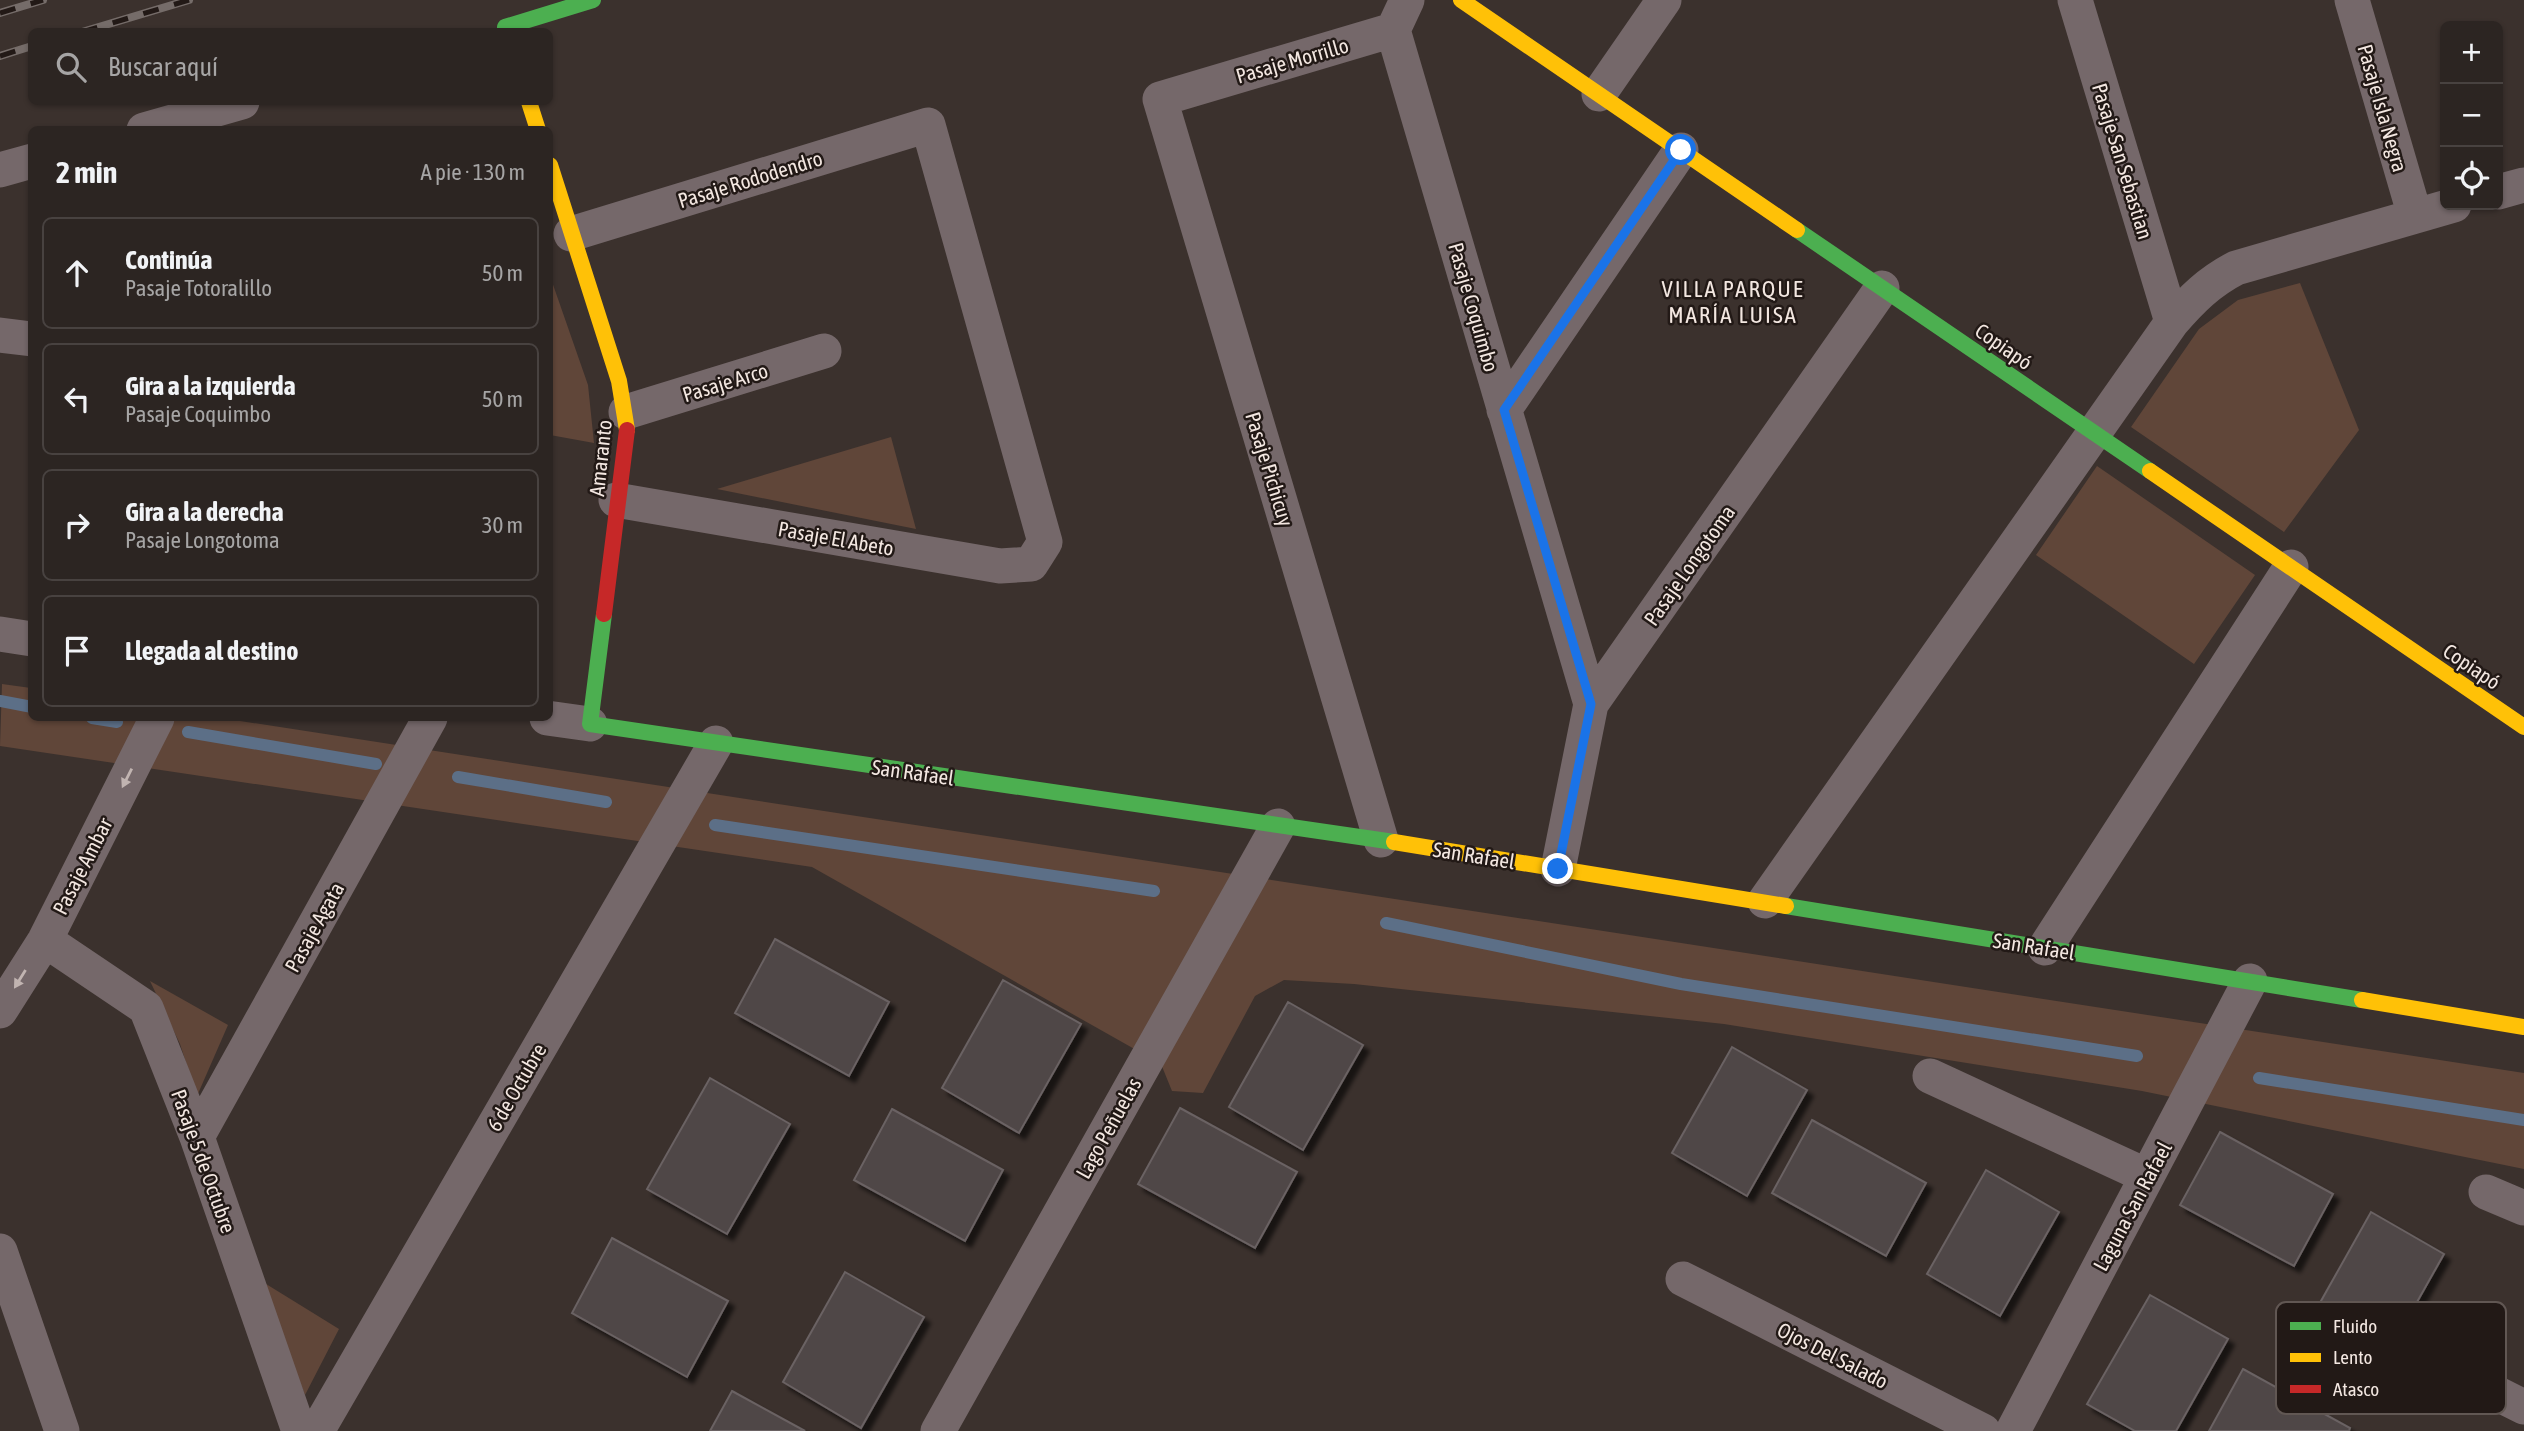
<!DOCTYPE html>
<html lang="es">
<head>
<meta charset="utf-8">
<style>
	:root { --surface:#2c2522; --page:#38312f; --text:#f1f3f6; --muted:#a6a5a5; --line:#484240 }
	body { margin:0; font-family:"Asap Condensed",sans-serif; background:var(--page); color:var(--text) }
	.controls { position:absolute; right:21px; top:21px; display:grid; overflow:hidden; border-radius:10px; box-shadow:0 2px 5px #0004 }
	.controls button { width:63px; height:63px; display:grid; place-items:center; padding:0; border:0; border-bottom:2px solid var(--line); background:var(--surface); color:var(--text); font:35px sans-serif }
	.stop { position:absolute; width:21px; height:21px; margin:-16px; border:5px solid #1a73e8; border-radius:50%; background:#fff }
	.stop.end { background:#1a73e8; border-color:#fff; box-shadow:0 2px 7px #0008 }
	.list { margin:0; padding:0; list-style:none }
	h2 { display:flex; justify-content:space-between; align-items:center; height:91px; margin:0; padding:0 28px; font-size:30px }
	h2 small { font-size:23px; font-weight:400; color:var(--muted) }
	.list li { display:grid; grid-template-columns:46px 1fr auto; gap:21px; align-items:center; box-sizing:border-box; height:112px; margin:0 14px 14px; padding:0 14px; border:2px solid var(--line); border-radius:10px }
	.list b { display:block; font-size:26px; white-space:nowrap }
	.list p { margin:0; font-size:23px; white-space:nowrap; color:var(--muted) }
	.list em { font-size:23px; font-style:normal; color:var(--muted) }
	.icon { flex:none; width:38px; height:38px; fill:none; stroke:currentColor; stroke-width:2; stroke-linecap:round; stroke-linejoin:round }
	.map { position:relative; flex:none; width:2524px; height:1431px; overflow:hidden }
	.search { position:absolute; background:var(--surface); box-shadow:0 2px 5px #0004; left:28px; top:28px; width:525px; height:77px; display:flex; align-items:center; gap:18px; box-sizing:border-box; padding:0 24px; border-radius:10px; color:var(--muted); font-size:26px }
	.panel { position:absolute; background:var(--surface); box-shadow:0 2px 5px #0004; left:28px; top:126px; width:525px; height:595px; border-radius:10px }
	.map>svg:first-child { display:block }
	.green { fill:#604639 }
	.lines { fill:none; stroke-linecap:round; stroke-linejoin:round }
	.stream { stroke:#5c6f87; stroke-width:12 }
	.building { fill:#504747; stroke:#6a6263; stroke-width:2; filter:url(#shadow) }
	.street { stroke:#75686a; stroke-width:35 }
	.fast { stroke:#4caf50; stroke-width:16 }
	.slow { stroke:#ffc107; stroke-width:16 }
	.jam { stroke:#c62828; stroke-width:16 }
	.rail-casing { stroke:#756c69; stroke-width:8 }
	.rail { stroke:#221916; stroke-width:5; stroke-dasharray:16; stroke-linecap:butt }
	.oneway { fill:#c1b4b1 }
	.route { stroke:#1a73e8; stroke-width:9 }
	.labels { text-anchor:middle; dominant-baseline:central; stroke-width:5; stroke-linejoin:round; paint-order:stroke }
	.street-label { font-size:21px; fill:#f3e7e1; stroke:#221916 }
	.neighbourhood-label { font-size:23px; letter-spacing:2px; fill:#f3e7e1; stroke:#221916 }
	.key { fill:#221916; stroke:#615753; stroke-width:2 }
	.key-label { font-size:19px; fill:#f3e7e1 }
</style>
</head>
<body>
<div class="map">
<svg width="2524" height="1431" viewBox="0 0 2524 1431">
	<defs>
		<filter id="shadow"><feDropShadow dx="6" dy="6" stdDeviation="2" flood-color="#0009"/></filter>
	</defs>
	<rect width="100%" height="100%" fill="#3b312d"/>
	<!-- green -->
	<path class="green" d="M550 276 588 385 594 443 550 435Z
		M2300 283 2359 430 2284 532 2131 427 2199 329 2238 300Z
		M891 437 916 529 717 489Z
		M2097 466 2255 575 2194 664 2036 555Z
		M2 684 31 688 32 718H221L2524 1073V1169L2142 1091 1724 1024 1354 984 1284 980 1255 996 1203 1093 1172 1091 1161 1064 812 867 0 746Z
		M150 981 228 1025 197 1096 180 1044Z
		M258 1279 339 1329 305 1395Z"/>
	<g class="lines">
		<!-- stream -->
		<path class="stream" d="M0 701 32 707
			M92 718 117 722
			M188 732 376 764
			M458 777 606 802
			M715 825 1154 891
			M1386 923 1681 984 2137 1056
			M2259 1078 2524 1120"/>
	</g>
	<!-- building -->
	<path class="building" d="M775 939 889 1002 849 1076 735 1013Z
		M1003 980 1081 1024 1019 1133 942 1088Z
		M1288 1002 1363 1045 1303 1150 1229 1107Z
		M1732 1047 1807 1090 1747 1196 1672 1153Z
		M710 1078 790 1124 727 1234 647 1189Z
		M1180 1108 1297 1172 1255 1248 1138 1184Z
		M892 1109 1003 1170 965 1241 854 1180Z
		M1812 1120 1926 1183 1886 1256 1772 1193Z
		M2220 1132 2333 1194 2294 1266 2180 1205Z
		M1986 1170 2059 1212 2000 1316 1927 1274Z
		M2371 1212 2444 1254 2385 1359 2312 1317Z
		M612 1238 728 1301 687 1377 572 1313Z
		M845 1272 924 1317 861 1428 783 1382Z
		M2150 1295 2228 1339 2176 1431H2135L2087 1404Z
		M2243 1369 2350 1428 2349 1431H2209Z
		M732 1391 805 1431H710Z"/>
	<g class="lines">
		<!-- street -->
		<path class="street" d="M2075 0 2172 322
			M2352 0 2415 216
			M1393 30 1591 704
			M1599 94 1664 0
			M144 130 242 102
			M0 170 32 161
			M2498 192 2524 185
			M571 234 928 125 1045 542 1031 564 1000 566 616 500
			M0 335 32 339
			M1504 410 1681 150
			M626 412 824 351
			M0 634 32 639
			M547 718 590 724
			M1381 840 1160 99 1393 30 1407 0
			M1558 869 1591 704 1882 288
			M1765 901 2172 322C2192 299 2209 282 2236 268L2454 205
			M45 940 146 1008 197 1137 299 1431
			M2045 948 2291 567
			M0 1011 45 940 157 718
			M1930 1076 2147 1176
			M197 1137 430 718
			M2486 1192 2524 1208
			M0 1251 62 1431
			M1683 1279 1983 1431
			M2462 1376 2524 1407
			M317 1431 716 743
			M938 1431 1278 826
			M2013 1431 2250 981"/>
		<!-- fast -->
		<path class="fast" d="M506 32 505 27 593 0
			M1797 230 2150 471
			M604 614 590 724 1394 842
			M1786 906 2362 1000"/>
		<!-- slow -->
		<path class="slow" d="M1461 0 1797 230
			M529 102 538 130
			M550 165 619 381 627 430
			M2150 471 2524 727
			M1394 842 1786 906
			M2362 1000 2524 1027"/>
		<!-- jam -->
		<path class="jam" d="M604 614 627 430"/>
		<defs>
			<path id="rail" d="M0 13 43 0
				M82 32 189 0
				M0 56 32 46"/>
		</defs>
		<!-- rail casing -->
		<use href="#rail" class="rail-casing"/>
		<!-- rail -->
		<use href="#rail" class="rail"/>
	</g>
	<!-- one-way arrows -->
	<defs><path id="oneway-solid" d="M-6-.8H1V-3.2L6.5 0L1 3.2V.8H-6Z" transform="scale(1.75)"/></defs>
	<g class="oneway">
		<use href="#oneway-solid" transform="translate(127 778) rotate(117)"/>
		<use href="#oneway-solid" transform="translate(20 979) rotate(122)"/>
	</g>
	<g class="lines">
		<!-- route -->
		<path class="route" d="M1558 869 1591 704 1504 410 1681 150"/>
	</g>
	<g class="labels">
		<!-- street labels -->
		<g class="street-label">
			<text transform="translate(1292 60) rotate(-16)">Pasaje Morrillo</text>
			<text transform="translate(2383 108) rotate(74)">Pasaje Isla Negra</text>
			<text transform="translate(2123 161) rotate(73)">Pasaje San Sebastian</text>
			<text transform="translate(750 179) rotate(-17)">Pasaje Rododendro</text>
			<text transform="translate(1474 307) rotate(74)">Pasaje Coquimbo</text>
			<text transform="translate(2004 346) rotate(35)">Copiapó</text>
			<text transform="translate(725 382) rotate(-17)">Pasaje Arco</text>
			<text transform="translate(600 458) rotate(-84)">Amaranto</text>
			<text transform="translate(1270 469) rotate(73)">Pasaje Pichicuy</text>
			<text transform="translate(836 538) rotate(10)">Pasaje El Abeto</text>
			<text transform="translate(1689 565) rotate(-55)">Pasaje Longotoma</text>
			<text transform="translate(2472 666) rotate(34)">Copiapó</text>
			<text transform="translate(913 772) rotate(8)">San Rafael</text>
			<text transform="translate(1474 855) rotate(9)">San Rafael</text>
			<text transform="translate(82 866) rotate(-63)">Pasaje Ambar</text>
			<text transform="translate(314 927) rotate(-61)">Pasaje Agata</text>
			<text transform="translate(2034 946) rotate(9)">San Rafael</text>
			<text transform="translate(516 1087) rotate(-60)">6 de Octubre</text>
			<text transform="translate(1108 1128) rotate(-61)">Lago Peñuelas</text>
			<text transform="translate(204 1161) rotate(70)">Pasaje 5 de Octubre</text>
			<text transform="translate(2132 1206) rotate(-62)">Laguna San Rafael</text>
			<text transform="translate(1833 1355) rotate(27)">Ojos Del Salado</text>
		</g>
		<!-- neighbourhood labels -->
		<g class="neighbourhood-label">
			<text x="1733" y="289">VILLA PARQUE<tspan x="1733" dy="26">MARÍA LUISA</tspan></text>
		</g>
	</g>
	<!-- legend -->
	<rect x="2276" y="1302" width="230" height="112" rx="10" class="key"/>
	<rect x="2290" y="1322" width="31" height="8" fill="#4caf50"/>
	<rect x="2290" y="1353" width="31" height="9" fill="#ffc107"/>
	<rect x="2290" y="1385" width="31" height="8" fill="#c62828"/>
	<g class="key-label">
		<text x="2333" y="1333">Fluido</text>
		<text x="2333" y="1364">Lento</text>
		<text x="2333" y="1396">Atasco</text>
	</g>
</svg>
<div class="controls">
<button>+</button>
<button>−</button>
<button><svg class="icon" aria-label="locate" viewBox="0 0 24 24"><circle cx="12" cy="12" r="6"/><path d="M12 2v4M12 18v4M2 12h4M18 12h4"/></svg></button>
</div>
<div class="stop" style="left:1681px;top:150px"></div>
<div class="stop end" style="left:1558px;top:869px"></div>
<div class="search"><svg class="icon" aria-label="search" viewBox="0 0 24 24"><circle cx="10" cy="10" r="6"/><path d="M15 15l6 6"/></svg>Buscar aquí</div>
<section class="panel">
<h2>2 min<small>A pie · 130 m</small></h2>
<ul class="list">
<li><svg class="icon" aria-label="ahead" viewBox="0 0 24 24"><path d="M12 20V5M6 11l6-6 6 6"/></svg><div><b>Continúa</b><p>Pasaje Totoralillo</p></div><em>50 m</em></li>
<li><svg class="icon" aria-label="left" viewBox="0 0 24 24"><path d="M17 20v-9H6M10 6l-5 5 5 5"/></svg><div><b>Gira a la izquierda</b><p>Pasaje Coquimbo</p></div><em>50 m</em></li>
<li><svg class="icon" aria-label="right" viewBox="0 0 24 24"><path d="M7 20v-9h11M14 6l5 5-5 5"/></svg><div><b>Gira a la derecha</b><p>Pasaje Longotoma</p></div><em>30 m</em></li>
<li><svg class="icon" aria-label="arrive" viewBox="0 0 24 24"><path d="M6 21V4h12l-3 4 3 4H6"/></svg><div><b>Llegada al destino</b></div></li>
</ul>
</section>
</div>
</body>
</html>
